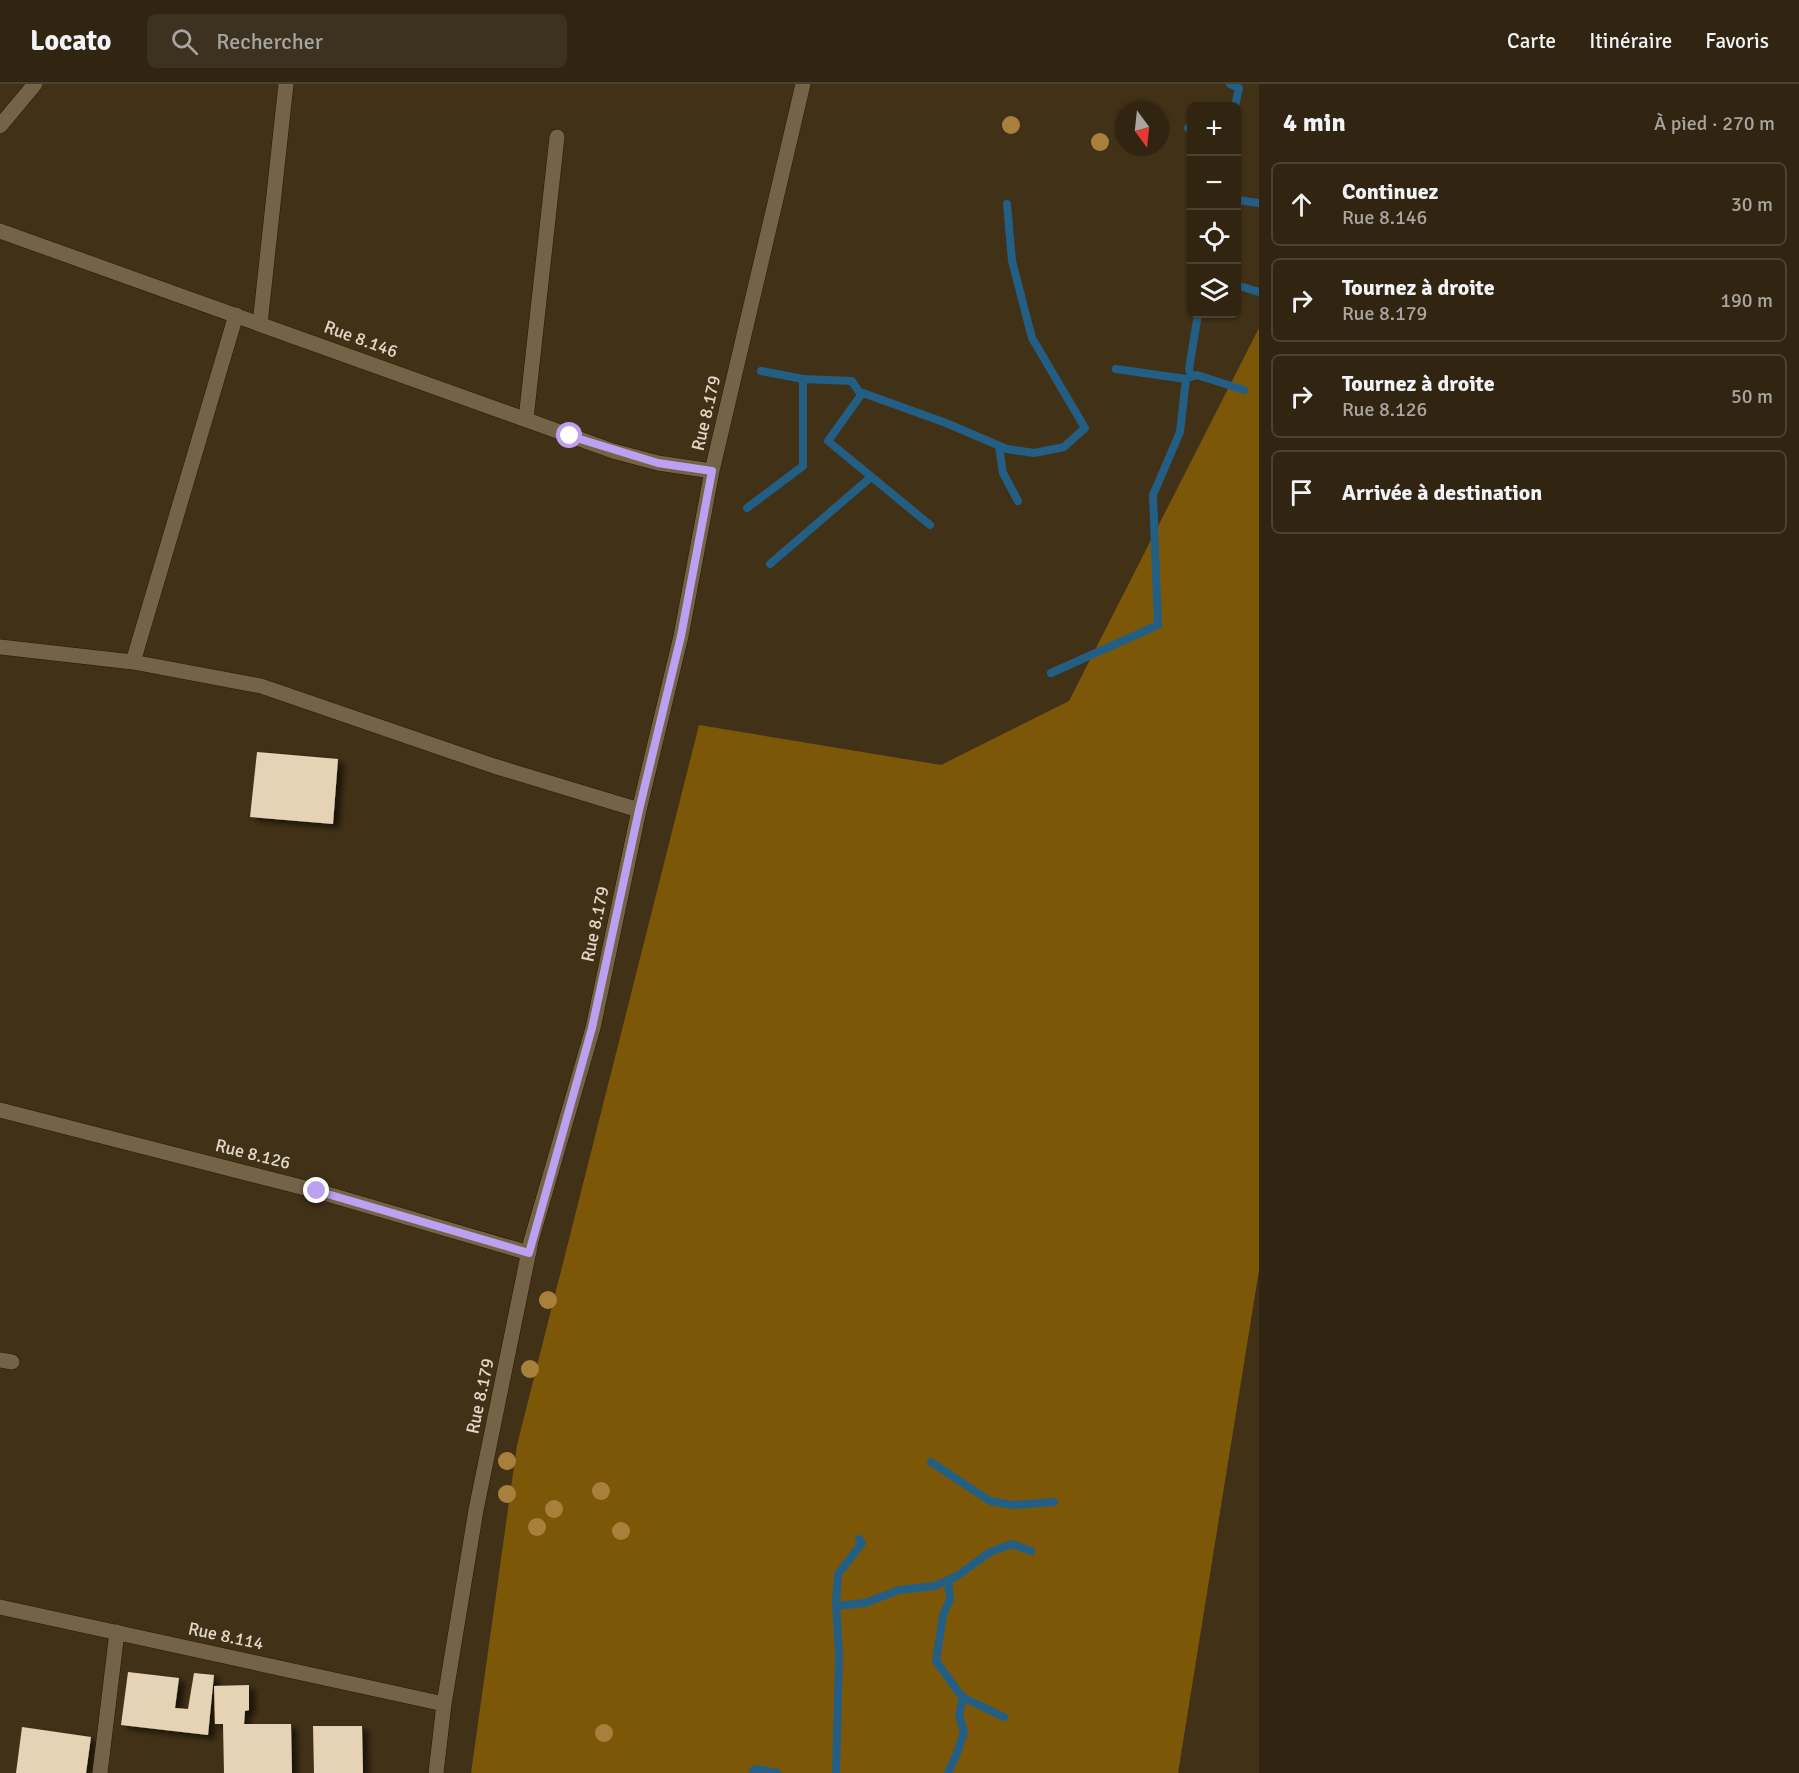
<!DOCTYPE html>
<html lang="fr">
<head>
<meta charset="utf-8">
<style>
	:root { --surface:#312511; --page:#3d311f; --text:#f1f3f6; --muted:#a8a59f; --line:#4c4231 }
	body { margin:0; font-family:Signika,sans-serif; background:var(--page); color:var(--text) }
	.controls { position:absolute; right:18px; top:18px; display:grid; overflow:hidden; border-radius:9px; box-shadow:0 2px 4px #0004 }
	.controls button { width:54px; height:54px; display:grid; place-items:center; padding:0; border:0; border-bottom:2px solid var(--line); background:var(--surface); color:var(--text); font:30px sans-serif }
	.compass { position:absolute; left:1115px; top:18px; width:54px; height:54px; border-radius:50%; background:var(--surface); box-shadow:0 2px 4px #0004; rotate:165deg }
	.stop { position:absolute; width:18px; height:18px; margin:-14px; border:4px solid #bca0f2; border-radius:50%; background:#fff }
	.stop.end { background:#bca0f2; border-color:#fff; box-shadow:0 2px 6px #0008 }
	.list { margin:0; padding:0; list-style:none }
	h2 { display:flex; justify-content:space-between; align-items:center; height:78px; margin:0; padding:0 24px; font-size:26px }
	h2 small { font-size:20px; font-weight:400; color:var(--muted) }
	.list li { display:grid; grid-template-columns:39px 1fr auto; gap:18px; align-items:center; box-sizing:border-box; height:84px; margin:0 12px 12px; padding:0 12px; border:2px solid var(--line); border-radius:9px }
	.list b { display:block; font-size:22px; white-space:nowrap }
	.list p { margin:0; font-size:20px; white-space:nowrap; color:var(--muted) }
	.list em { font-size:20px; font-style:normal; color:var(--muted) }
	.icon { flex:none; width:33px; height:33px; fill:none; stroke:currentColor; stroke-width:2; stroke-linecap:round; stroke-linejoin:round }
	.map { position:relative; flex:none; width:1259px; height:1689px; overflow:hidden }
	header { display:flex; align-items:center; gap:36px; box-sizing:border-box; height:84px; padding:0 30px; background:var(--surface); border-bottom:2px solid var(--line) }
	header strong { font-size:28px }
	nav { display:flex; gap:33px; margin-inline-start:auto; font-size:21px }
	.search { width:420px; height:54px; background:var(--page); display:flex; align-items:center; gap:15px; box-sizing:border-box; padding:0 21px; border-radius:9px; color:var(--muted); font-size:22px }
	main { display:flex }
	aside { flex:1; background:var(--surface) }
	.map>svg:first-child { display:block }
	.green { fill:#7d5708 }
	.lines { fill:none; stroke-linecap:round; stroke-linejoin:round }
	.stream { stroke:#235f85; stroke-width:8 }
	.building { fill:#e6d2b4; filter:url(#shadow) }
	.minor-casing { stroke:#271901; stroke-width:16 }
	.minor { stroke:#756348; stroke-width:15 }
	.tree { fill:#a9803b }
	.route { stroke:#bca0f2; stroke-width:8 }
	.labels { text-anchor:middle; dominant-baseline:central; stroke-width:6; stroke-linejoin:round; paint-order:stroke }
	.street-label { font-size:18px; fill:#e2d8c9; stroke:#413117 }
</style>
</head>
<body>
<header>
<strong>Locato</strong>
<div class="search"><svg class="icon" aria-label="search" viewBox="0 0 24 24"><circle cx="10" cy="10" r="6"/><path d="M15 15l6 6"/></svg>Rechercher</div>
<nav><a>Carte</a><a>Itinéraire</a><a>Favoris</a></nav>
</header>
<main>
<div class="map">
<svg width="1259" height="1689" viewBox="0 0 1259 1689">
	<defs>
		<filter id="shadow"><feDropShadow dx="6" dy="4" stdDeviation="3" flood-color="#0009"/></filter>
	</defs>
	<rect width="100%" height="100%" fill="#413117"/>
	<!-- green -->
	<path class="green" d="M1259 244V1186L1178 1689H471L517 1361 699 641 941 681 1069 617Z"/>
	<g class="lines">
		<!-- stream -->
		<path class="stream" d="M1230 0 1239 4 1235 22
			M1188 44 1192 45
			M1236 116 1259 119
			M1236 201 1259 208
			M1198 230 1189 285 1191 293 1197 291 1244 306
			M761 287 803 295 852 297 861 311
			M861 311 863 309 946 339 1007 365 1034 369 1064 363 1085 344 1032 254 1012 177 1007 120
			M861 311 828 357 930 441
			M999 363 1003 389 1018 417
			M747 424 803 382V295
			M770 480 871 393
			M1051 589 1158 541 1153 411 1180 348 1186 295 1116 285
			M931 1378 990 1417 1012 1421 1054 1418
			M948 1496 950 1515 943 1531 936 1577 962 1613 1004 1633
			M836 1522 865 1519 899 1506 935 1502 957 1492 990 1468 1012 1460 1031 1467
			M753 1689 754 1686 758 1685 777 1689
			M836 1689 839 1572 836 1518 838 1490 862 1459 859 1455
			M948 1689 957 1669 964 1648 959 1631 963 1613"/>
	</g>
	<!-- building -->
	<path class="building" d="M257 668 338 675 333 740 250 733Z
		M128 1588 179 1594 175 1624 188 1625 194 1589 214 1591 208 1651 121 1641Z
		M249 1601V1626L245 1627 244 1640H291L292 1689H224L223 1640H215L214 1602Z
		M313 1642H362L363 1689H314Z
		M22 1643 91 1653 86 1689H16Z"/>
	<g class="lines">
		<defs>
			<path id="minor" d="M0 42 35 0
				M0 147 613 367 658 379 712 387
				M260 240 286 0
				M526 335 557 53
				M0 563 133 578 261 602 494 682 639 726
				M133 578 236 231
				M0 1026 317 1107 529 1169
				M0 1276 12 1278
				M0 1523 444 1620
				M100 1689 117 1548
				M436 1689 444 1620 476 1426 531 1157 593 944 639 726 681 552 712 387 803 0"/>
		</defs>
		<!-- minor casing -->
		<use href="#minor" class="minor-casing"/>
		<!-- minor -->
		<use href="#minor" class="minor"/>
	</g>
	<!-- trees -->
	<g class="tree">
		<circle cx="1011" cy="41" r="9"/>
		<circle cx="1100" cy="58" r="9"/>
		<circle cx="548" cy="1216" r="9"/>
		<circle cx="530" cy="1285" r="9"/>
		<circle cx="507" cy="1377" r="9"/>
		<circle cx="601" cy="1407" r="9"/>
		<circle cx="507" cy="1410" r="9"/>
		<circle cx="554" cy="1425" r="9"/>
		<circle cx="537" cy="1443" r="9"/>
		<circle cx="621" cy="1447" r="9"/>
		<circle cx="604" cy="1649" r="9"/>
	</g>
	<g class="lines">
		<!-- route -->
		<path class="route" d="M317 1107 529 1169 592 944 639 726 681 552 712 387 658 379 570 352"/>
	</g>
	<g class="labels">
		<!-- street labels -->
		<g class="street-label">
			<text transform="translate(361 255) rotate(20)">Rue 8.146</text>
			<text transform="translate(706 329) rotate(-77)">Rue 8.179</text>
			<text transform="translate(595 840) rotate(-78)">Rue 8.179</text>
			<text transform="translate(253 1070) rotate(14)">Rue 8.126</text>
			<text transform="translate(480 1312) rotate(-78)">Rue 8.179</text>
			<text transform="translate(226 1552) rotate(12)">Rue 8.114</text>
		</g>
	</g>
</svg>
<div class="controls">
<button>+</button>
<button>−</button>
<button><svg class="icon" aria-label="locate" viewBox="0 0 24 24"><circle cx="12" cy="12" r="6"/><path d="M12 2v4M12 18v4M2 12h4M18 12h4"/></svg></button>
<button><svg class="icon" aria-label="layers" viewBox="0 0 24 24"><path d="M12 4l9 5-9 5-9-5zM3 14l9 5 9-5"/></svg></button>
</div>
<svg class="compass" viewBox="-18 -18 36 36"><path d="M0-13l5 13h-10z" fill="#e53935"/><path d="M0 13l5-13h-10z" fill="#a8a59f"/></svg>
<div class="stop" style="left:570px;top:352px"></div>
<div class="stop end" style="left:317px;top:1107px"></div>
</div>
<aside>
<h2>4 min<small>À pied · 270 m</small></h2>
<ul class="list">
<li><svg class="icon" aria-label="ahead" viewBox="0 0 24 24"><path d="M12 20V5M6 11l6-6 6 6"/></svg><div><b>Continuez</b><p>Rue 8.146</p></div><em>30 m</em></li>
<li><svg class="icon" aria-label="right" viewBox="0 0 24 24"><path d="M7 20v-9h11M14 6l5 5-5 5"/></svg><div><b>Tournez à droite</b><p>Rue 8.179</p></div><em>190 m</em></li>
<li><svg class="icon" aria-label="right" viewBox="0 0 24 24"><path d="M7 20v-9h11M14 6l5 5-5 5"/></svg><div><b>Tournez à droite</b><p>Rue 8.126</p></div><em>50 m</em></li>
<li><svg class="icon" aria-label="arrive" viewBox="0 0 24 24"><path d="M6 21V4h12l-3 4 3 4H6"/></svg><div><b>Arrivée à destination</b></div></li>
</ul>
</aside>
</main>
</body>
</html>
